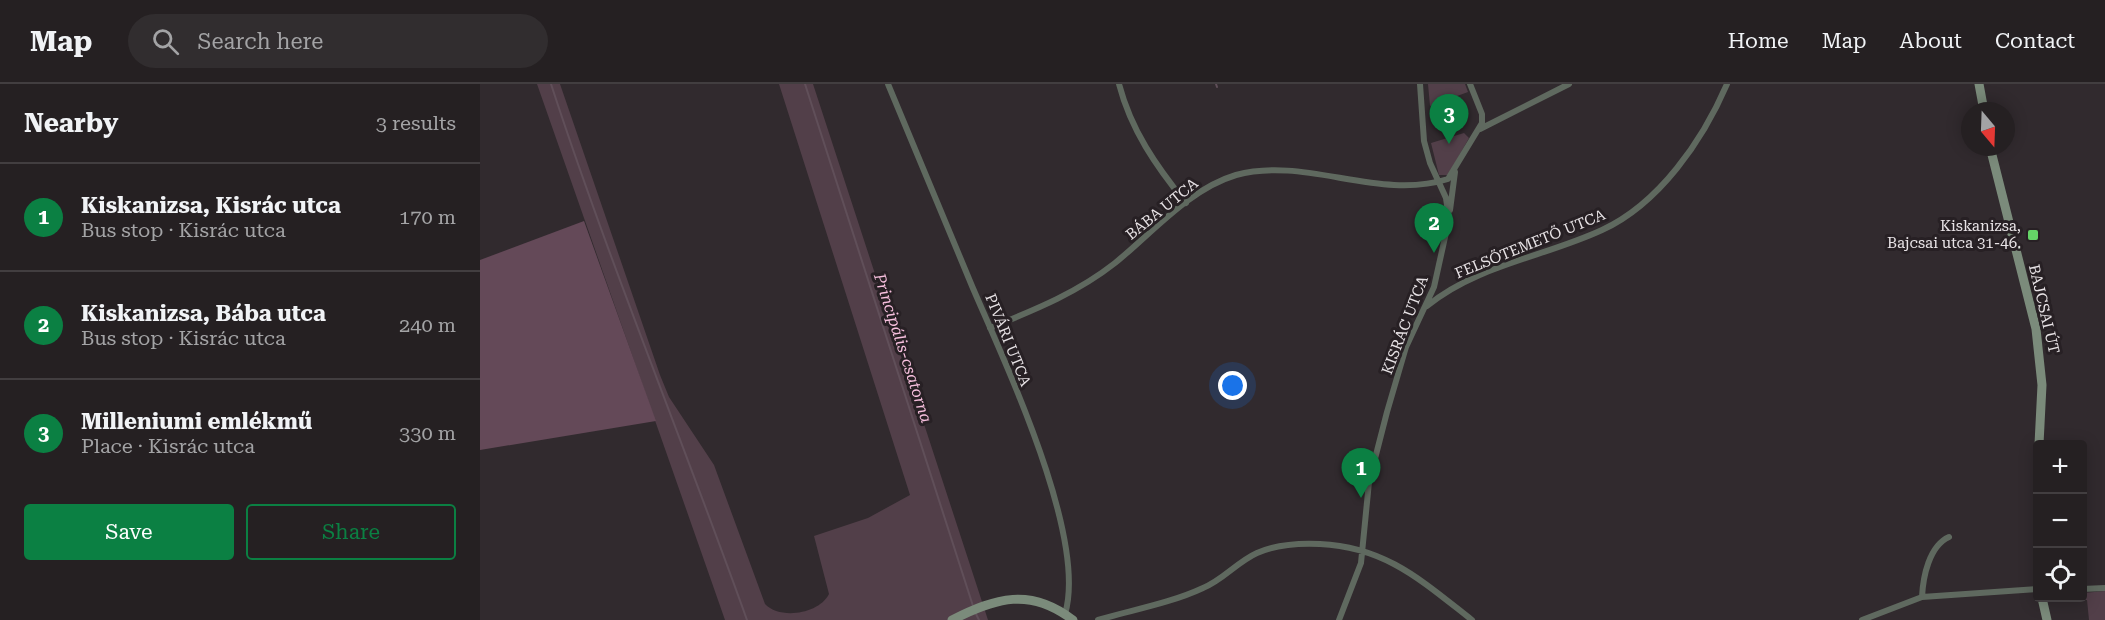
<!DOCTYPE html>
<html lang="en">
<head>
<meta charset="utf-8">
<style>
	:root { --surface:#252022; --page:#312d2f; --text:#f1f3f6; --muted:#a3a3a5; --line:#423e40; --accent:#0b8043 }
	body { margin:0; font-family:"Roboto Serif",serif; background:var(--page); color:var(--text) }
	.controls { position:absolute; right:18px; bottom:18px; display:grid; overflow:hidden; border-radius:6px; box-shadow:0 3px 15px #0003 }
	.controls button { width:54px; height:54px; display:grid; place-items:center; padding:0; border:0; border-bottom:2px solid var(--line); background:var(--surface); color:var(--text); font:30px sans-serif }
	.compass { position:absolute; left:1481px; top:18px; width:54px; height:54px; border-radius:50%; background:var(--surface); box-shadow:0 3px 15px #0003; rotate:161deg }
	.you { position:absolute; left:753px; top:302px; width:21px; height:21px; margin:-15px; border:4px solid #fff; border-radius:50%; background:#1a73e8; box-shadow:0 0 0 9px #1a73e833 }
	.badge { display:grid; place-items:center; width:39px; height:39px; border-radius:50%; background:var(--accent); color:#fff; font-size:20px; font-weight:700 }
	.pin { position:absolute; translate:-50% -50px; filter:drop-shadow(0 2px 3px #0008) }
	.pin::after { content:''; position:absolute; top:32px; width:21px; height:18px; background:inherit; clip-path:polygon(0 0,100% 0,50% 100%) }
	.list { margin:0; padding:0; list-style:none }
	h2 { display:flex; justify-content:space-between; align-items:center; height:78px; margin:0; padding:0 24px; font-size:26px }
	h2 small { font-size:20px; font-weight:400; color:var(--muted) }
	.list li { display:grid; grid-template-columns:39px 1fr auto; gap:18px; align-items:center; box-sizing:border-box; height:108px; padding:0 24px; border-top:2px solid var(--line) }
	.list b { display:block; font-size:22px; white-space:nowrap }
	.list p { margin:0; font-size:20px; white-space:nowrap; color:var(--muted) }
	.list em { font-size:20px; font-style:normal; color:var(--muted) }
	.actions { display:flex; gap:12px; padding:18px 24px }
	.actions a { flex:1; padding:14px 0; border:2px solid var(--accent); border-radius:6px; text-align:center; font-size:21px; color:var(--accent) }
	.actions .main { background:var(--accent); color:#fff }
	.icon { flex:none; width:33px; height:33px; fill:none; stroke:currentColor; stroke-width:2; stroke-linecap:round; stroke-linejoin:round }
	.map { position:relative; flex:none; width:1625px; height:536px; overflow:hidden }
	header { display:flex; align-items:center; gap:36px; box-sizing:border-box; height:84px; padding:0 30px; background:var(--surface); border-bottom:2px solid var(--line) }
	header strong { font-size:28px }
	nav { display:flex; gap:33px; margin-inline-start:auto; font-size:21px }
	.search { width:420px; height:54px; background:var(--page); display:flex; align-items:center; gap:15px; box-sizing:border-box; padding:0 21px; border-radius:33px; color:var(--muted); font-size:22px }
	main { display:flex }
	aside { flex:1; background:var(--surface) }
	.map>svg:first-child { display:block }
	.green { fill:#523f49 }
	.forest { fill:#644958 }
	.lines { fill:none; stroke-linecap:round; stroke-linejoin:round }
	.stream { stroke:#604f59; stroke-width:2 }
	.street { stroke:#5f695f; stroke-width:6 }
	.secondary { stroke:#7b8b7b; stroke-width:9 }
	.poi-dot { fill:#65d467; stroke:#272024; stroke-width:2 }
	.labels { text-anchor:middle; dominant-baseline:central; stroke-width:6; stroke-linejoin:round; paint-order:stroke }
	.street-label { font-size:15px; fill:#e8e3e6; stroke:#272024 }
	.poi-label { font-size:15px; fill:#e8e3e6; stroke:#272024; text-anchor:end }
	.water-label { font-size:16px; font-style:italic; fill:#f6bfdd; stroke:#272024 }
</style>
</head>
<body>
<header>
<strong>Map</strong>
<div class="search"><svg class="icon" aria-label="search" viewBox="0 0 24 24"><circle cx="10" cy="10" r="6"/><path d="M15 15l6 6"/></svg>Search here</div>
<nav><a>Home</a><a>Map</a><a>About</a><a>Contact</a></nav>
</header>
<main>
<aside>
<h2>Nearby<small>3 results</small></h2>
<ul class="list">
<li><span class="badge">1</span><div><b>Kiskanizsa, Kisrác utca</b><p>Bus stop · Kisrác utca</p></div><em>170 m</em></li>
<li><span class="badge">2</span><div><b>Kiskanizsa, Bába utca</b><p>Bus stop · Kisrác utca</p></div><em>240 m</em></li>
<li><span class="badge">3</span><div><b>Milleniumi emlékmű</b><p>Place · Kisrác utca</p></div><em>330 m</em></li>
</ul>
<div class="actions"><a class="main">Save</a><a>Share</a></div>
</aside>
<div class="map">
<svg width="1625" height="536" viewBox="0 0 1625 536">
	<rect width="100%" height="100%" fill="#312a2e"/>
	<!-- green -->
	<path class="green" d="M57 0H80L180 291 189 313 234 381 285 520C300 536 339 530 349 510L334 452 388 434 430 411 299 0H333L508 536H245Z
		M948 0H985L988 8 950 22Z
		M984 49 989 54 968 91H959L951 59Z
		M1625 507V536H1609L1607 516 1569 517V514H1602L1603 509Z"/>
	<!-- forest -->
	<path class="forest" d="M104 137 176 337 0 366V176Z"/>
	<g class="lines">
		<!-- stream -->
		<path class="stream" d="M71 0C130 181 203 357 267 536
			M325 0 493 522
			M736 0 737 3
			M495 528 499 536"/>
		<!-- street -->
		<path class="street" d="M408 0C436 67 464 134 492 202 524 277 608 453 585 530
			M639 0C651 46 676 82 706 119
			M1000 45 1089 0
			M970 126 975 88
			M947 222C997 181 1064 173 1122 146 1179 120 1223 56 1247 0
			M510 244C554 226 597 209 635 179 672 149 709 105 756 91 826 72 898 117 968 95L1002 39V30L990 0
			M1602 505 1625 504
			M1442 513C1443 493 1449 462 1469 453
			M618 536C652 526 691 519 723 504 743 496 757 478 777 469 797 460 818 459 840 460 906 463 942 497 992 536
			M859 536 881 479 889 398 907 328 926 263 954 203 969 135 966 114 950 79 944 57 940 0
			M1382 536 1442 513 1558 505"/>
		<!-- secondary -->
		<path class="secondary" d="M1499 0 1504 27
			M1510 63 1556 245 1562 301 1559 360
			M1558 408V482
			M1562 514 1567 536
			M472 536C516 514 550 503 593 536"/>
	</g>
	<!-- markers -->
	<rect class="poi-dot" x="1547" y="145" width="12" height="12" rx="3"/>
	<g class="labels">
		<!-- street labels -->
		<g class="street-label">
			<text transform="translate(682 125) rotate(-39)">BÁBA UTCA</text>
			<text transform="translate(1050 160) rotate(-22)">FELSŐTEMETŐ UTCA</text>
			<text transform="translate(1564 225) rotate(77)">BAJCSAI ÚT</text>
			<text transform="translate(925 241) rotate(-69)">KISRÁC UTCA</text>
			<text transform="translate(528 256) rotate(68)">PIVÁRI UTCA</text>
		</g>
		<!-- poi labels -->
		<g class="poi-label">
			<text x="1541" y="142">Kiskanizsa,<tspan x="1541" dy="17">Bajcsai utca 31-46.</tspan></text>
		</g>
		<!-- water labels -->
		<g class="water-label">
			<text transform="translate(423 264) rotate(72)">Principális-csatorna</text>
		</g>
	</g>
</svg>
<div class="controls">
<button>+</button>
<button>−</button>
<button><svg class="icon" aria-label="locate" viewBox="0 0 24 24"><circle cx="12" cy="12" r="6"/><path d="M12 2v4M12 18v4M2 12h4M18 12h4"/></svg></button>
</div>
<svg class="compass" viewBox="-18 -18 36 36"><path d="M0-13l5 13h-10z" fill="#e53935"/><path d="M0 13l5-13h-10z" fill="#a3a3a5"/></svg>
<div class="you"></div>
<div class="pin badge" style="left:881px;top:414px">1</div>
<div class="pin badge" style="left:954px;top:169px">2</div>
<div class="pin badge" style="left:969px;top:60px">3</div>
</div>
</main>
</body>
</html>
